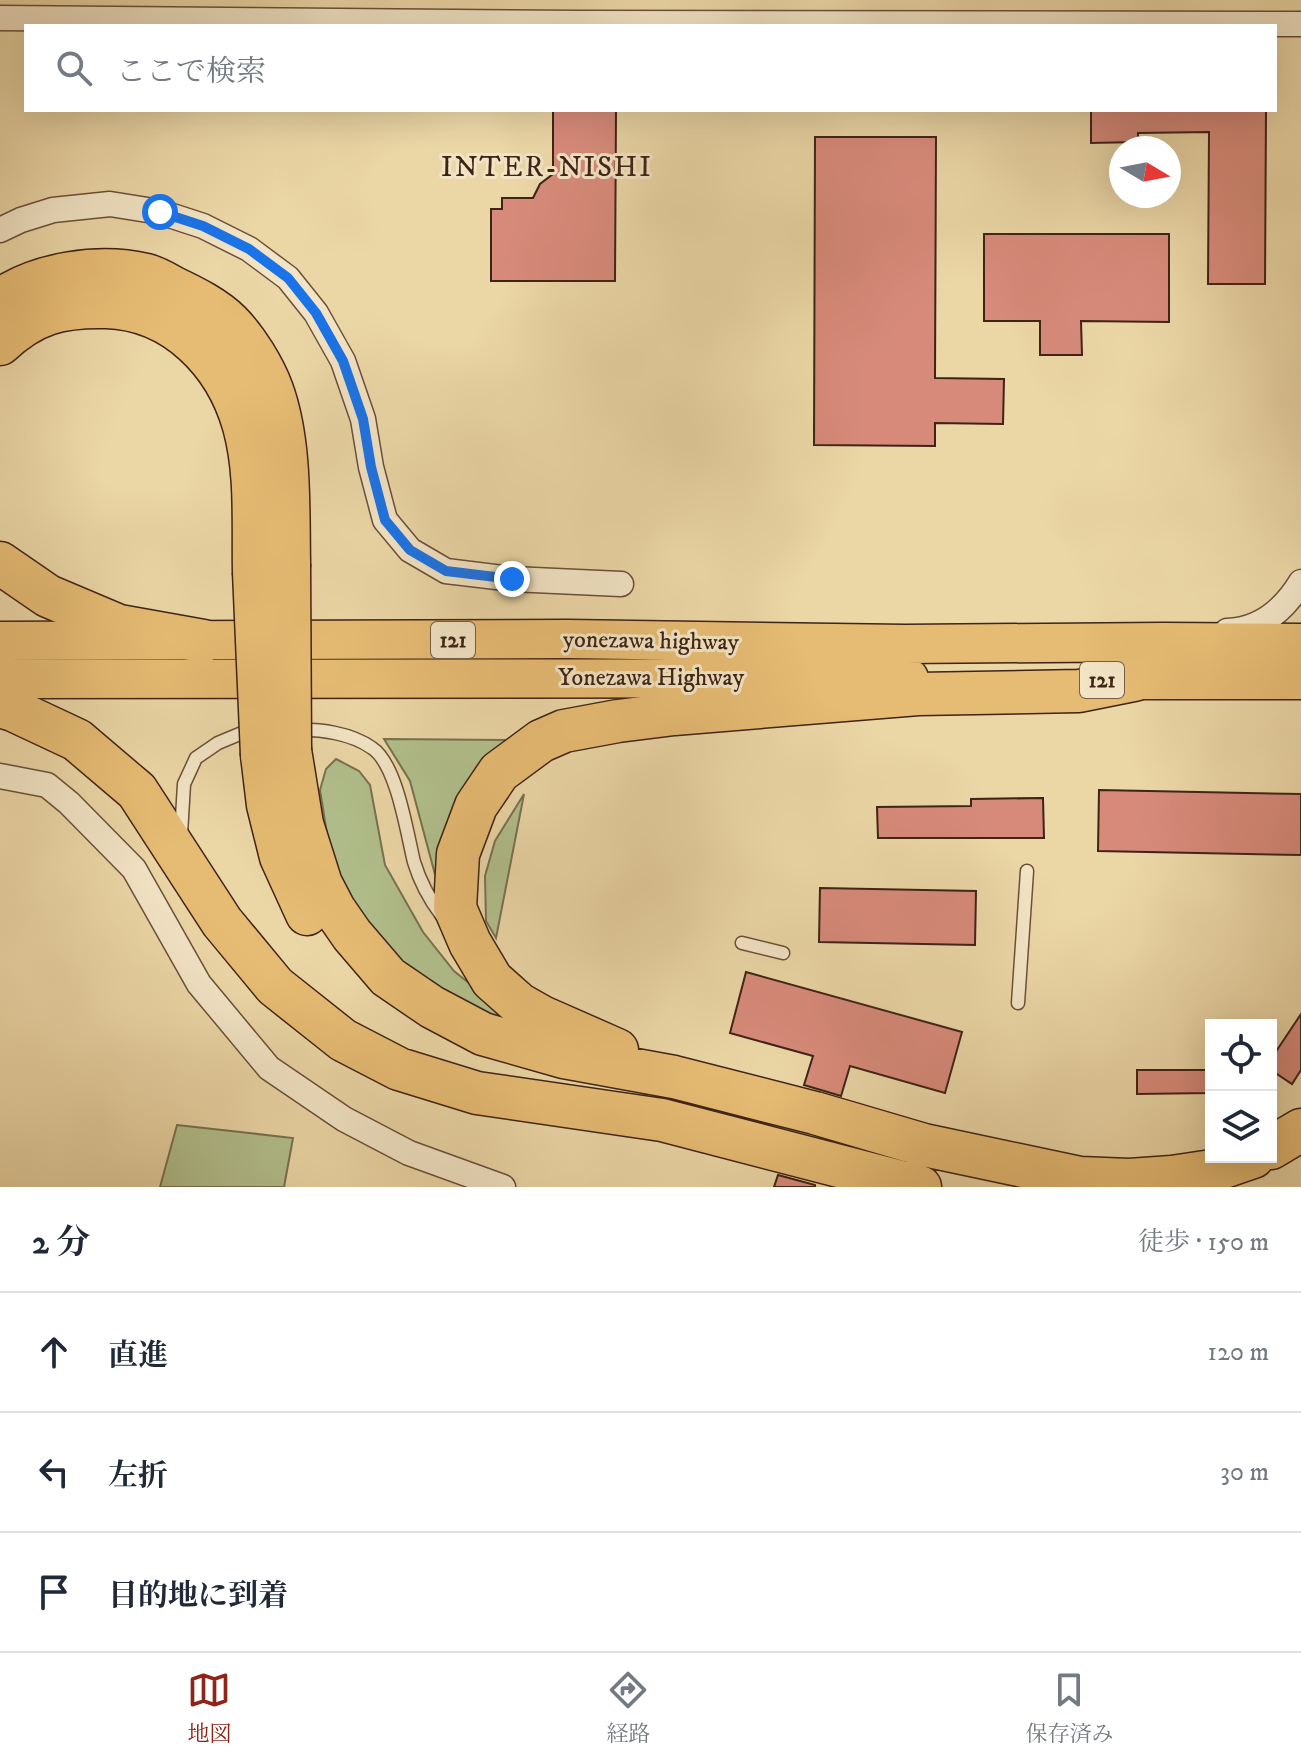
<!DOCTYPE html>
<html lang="ja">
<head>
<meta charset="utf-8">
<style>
	:root { --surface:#fff; --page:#f6f6f7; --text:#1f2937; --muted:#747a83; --line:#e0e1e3; --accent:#8f2418 }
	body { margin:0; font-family:"IM FELL DW Pica","Noto Serif JP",serif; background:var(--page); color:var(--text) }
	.controls { position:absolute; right:24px; bottom:24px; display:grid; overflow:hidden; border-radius:0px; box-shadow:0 8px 32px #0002 }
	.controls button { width:72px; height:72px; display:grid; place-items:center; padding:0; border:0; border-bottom:2px solid var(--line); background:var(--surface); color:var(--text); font:40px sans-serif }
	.compass { position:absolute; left:1109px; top:136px; width:72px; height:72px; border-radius:50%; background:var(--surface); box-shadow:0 8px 32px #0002; rotate:100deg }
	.stop { position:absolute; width:24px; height:24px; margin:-18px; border:6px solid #1a73e8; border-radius:50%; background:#fff }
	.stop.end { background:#1a73e8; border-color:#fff; box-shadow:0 2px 8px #0008 }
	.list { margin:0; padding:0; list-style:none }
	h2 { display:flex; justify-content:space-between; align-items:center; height:104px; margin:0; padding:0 32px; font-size:34px }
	h2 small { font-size:26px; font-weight:400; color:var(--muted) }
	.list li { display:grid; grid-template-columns:52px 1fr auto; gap:24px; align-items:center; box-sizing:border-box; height:120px; padding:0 32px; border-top:2px solid var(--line) }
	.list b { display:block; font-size:30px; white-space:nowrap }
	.list em { font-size:26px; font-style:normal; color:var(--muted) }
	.icon { flex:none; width:44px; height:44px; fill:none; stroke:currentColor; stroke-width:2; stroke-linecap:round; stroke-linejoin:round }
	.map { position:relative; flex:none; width:1301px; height:1187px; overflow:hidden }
	.search { position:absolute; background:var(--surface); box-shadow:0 8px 32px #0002; left:24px; right:24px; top:24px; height:88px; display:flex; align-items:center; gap:20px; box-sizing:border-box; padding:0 28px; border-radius:0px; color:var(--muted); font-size:30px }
	.sheet { height:464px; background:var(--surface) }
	nav { display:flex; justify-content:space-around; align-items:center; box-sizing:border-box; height:112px; border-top:2px solid var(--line); background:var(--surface); font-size:22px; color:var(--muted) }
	nav a { display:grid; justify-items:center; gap:4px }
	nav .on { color:var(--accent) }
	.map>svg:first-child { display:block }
	.green { fill:#b1bf8c; stroke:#787151; stroke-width:2 }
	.building { fill:#d78a7a; stroke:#3f2316; stroke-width:2 }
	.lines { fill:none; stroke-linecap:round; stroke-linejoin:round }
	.service-casing { stroke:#6a503a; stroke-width:15 }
	.minor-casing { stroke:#6a503a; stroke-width:27 }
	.trunk-casing { stroke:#3f2316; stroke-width:41 }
	.motorway-casing { stroke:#3f2316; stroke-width:45 }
	.service { stroke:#f2e4c5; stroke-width:12 }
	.minor { stroke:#f2e4c5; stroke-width:24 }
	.trunk { stroke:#e6bb73; stroke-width:38 }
	.motorway { stroke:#e6bb73; stroke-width:42 }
	.motorway-bridge-casing { stroke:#3f2316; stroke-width:45; stroke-linecap:butt }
	.motorway-bridge { stroke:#e6bb73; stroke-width:42 }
	.route { stroke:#1a73e8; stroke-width:10 }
	.labels { text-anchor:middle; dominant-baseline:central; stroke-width:6; stroke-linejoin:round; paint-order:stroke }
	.shield { fill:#f2e4c5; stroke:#755d4a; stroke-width:2 }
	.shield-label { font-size:22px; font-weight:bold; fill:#3f2316 }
	.street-label { font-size:24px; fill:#3f2316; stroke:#f2e4c5 }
	.quarter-label { font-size:28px; letter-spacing:2px; fill:#3f2316; stroke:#f2e4c5 }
</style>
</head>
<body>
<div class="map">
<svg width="1301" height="1187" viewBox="0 0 1301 1187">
	<rect width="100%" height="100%" fill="#ebd6a6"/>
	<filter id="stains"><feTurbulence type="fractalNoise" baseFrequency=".0025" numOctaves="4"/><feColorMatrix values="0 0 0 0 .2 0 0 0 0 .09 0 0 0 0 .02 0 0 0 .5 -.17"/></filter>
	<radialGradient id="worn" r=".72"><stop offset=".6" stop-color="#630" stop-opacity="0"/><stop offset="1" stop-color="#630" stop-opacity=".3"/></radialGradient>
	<!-- green -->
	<path class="green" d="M384 739 506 740 477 776 437 882 410 781Z
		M336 759 359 771 370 785 385 865 423 932 454 971 507 1014 524 1038 381 959 335 884 320 790 326 769Z
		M524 794 496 938 486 921 485 876 495 841Z
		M177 1125 293 1138 284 1187H160Z"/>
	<!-- building -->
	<path class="building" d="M1091 110H1266L1265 284H1208L1209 132 1138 133V142L1091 143Z
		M553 111H616L615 281H491V209H502V198H533L540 184 553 174Z
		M815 137H936L935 378 1004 379 1003 424 935 423V446L814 445Z
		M984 234H1169V322L1081 321 1082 355H1040V321H984Z
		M1099 790 1301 794V855L1098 851Z
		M1043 798 1044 838H878L877 807 971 806V799Z
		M820 888 976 891 975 945 819 942Z
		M746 972 962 1032 945 1093 850 1066 841 1096 804 1085 813 1056 730 1033Z
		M1301 1014V1070L1292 1084 1271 1070V1059Z
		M1137 1070H1211V1093L1137 1094Z
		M778 1175 815 1185V1187H774Z"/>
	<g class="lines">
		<defs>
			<path id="service" d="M295 730C320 729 351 733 372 748 397 764 407 834 414 862 420 882 430 900 442 916
				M181 834 184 784 196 758 218 743 242 733 253 732
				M742 943 783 953
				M1018 1003 1027 871"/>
			<path id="minor" d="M0 18 578 23 1301 24
				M0 230 21 220 53 210 110 204 160 212 203 226 249 249 288 278 316 313 343 361 363 419 371 467 385 520 410 550 446 571 512 579 621 584
				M1227 631C1261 630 1284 610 1301 582
				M0 776 47 785 69 803 134 869 199 984 269 1068 344 1119 409 1153 503 1187"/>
			<path id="trunk" d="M0 641 568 639 905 644 1163 642 1301 643
				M0 679 909 678
				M1103 680H1301"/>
			<path id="motorway" d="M0 300C39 273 100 264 146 275 155 277 165 283 174 288 193 297 215 308 230 323 246 339 264 368 272 390 291 442 288 509 289 564
				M0 344C33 313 61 306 106 307 175 309 226 362 244 426 257 473 253 525 254 572
				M0 563 48 596 119 626 203 641
				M0 706 13 710 77 740 137 791 222 922 275 986 343 1040 399 1069 477 1093 662 1120 920 1187
				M290 750 302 824 321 884 334 909 352 935 388 977 432 1007 483 1034 564 1057 674 1077 815 1113 924 1145 1080 1178 1129 1180 1172 1177 1212 1171 1253 1157
				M262 755 268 805 281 857 307 914
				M617 1050 542 1017 519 1004 492 980 470 943 455 908 458 854 476 806 499 772 541 741 564 731 618 721 674 714 918 694 1079 691 1134 680
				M1271 1148 1301 1130"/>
		</defs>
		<!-- service casing -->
		<use href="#service" class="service-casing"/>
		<!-- minor casing -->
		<use href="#minor" class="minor-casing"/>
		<!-- trunk casing -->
		<use href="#trunk" class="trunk-casing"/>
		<!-- motorway casing -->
		<use href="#motorway" class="motorway-casing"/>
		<!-- service -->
		<use href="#service" class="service"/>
		<!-- minor -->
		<use href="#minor" class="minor"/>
		<!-- trunk -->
		<use href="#trunk" class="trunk"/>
		<!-- motorway -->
		<use href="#motorway" class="motorway"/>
		<defs>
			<path id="motorway-bridge" d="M289 564 290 750
				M254 572 262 755"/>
		</defs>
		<!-- motorway-bridge casing -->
		<use href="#motorway-bridge" class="motorway-bridge-casing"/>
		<!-- motorway-bridge -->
		<use href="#motorway-bridge" class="motorway-bridge"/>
	</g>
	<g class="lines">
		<!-- route -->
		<path class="route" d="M160 212 203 226 249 249 288 278 316 313 343 361 363 419 371 467 385 520 410 550 446 571 512 579"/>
	</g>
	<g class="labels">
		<!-- shield labels -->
		<g class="shield">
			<rect x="431" y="622" width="44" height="36" rx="6"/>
			<rect x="1080" y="662" width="44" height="36" rx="6"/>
		</g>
		<g class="shield-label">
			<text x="453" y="640">121</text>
			<text x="1102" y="680">121</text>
		</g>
		<!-- street labels -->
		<g class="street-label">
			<text transform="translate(651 641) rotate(1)">yonezawa highway</text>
			<text x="651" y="678">Yonezawa Highway</text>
		</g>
		<!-- quarter labels -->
		<g class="quarter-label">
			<text x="547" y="167">INTER-NISHI</text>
		</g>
	</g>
	<rect width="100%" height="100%" filter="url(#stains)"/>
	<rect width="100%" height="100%" fill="url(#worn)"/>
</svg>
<div class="controls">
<button><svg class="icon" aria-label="locate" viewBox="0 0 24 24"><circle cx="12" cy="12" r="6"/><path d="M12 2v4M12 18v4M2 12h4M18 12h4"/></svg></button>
<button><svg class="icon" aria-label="layers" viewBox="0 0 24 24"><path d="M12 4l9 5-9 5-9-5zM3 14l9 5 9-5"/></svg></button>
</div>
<svg class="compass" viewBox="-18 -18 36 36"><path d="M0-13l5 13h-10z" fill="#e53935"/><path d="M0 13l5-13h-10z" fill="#747a83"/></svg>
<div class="stop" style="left:160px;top:212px"></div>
<div class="stop end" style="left:512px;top:579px"></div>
<div class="search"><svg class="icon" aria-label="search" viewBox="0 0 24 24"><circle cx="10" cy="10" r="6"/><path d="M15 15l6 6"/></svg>ここで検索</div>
</div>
<section class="sheet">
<h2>2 分<small>徒歩 · 150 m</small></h2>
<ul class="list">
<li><svg class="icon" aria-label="ahead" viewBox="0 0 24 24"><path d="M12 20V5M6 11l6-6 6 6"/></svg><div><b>直進</b></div><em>120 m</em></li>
<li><svg class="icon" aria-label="left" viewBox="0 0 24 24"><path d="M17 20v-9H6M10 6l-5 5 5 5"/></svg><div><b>左折</b></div><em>30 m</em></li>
<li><svg class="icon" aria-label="arrive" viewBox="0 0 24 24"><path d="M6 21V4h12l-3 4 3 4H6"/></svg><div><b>目的地に到着</b></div></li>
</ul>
</section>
<nav>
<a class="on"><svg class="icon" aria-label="map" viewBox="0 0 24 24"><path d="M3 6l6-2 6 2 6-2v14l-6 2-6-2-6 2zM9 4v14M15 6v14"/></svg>地図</a>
<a><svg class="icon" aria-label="directions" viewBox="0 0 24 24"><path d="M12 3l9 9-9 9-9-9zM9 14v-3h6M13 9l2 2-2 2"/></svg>経路</a>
<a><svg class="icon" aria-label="saved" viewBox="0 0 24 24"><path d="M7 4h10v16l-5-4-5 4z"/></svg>保存済み</a>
</nav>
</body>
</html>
